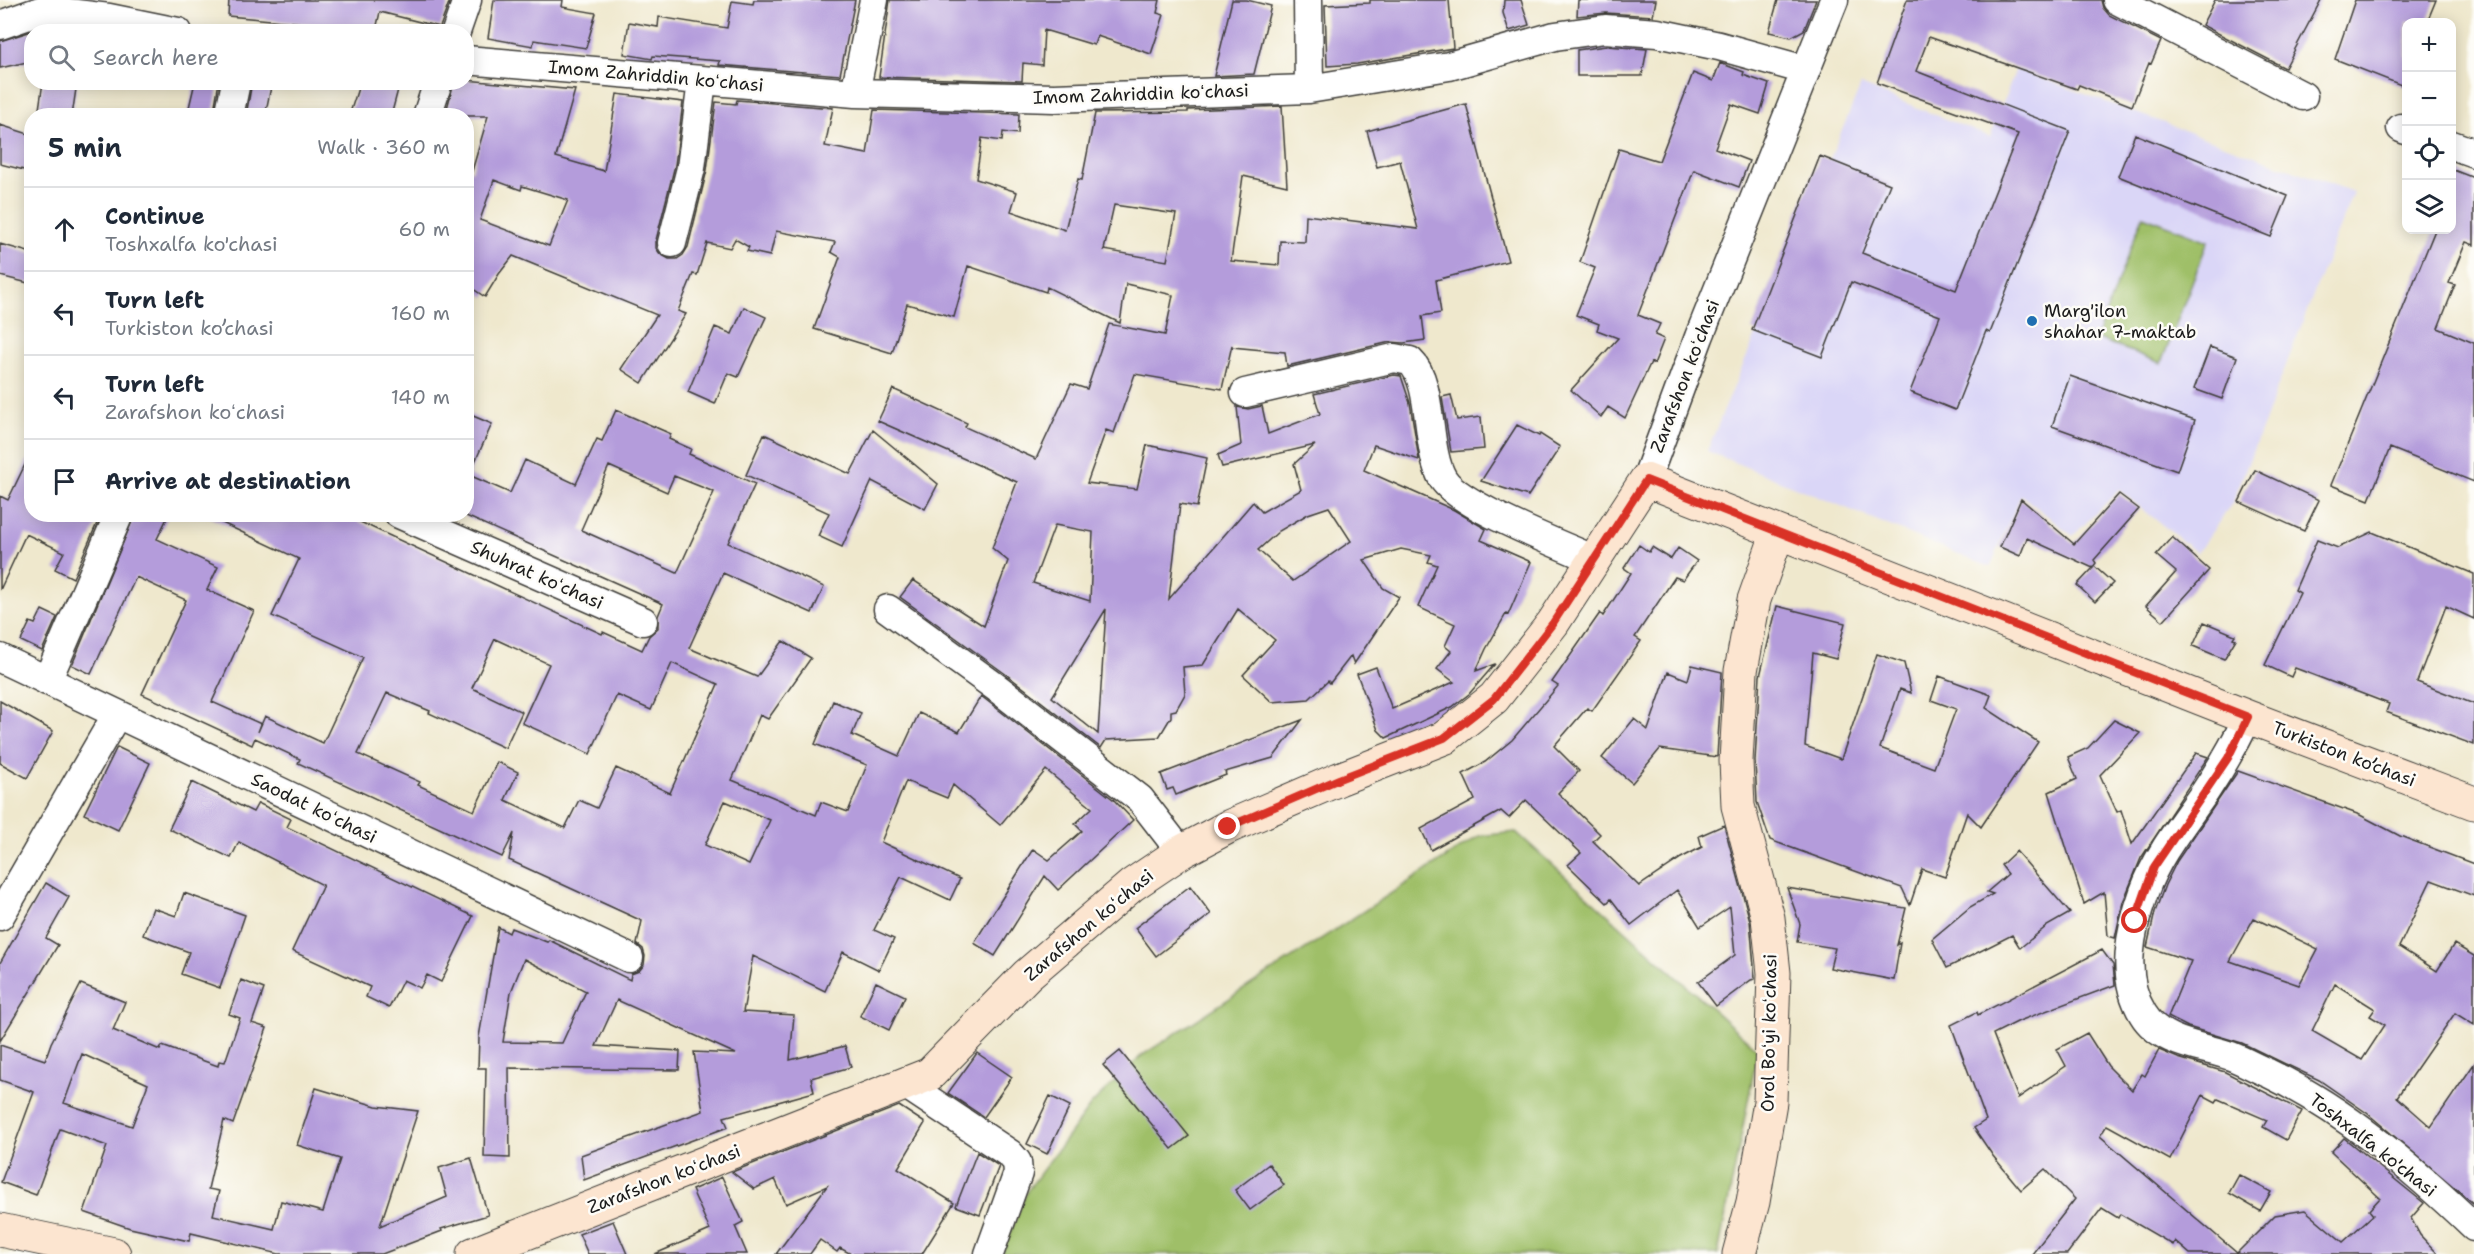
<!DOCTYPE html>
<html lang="en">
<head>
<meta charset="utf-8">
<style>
	:root { --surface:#fff; --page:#f2f2f3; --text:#1f2937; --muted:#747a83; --line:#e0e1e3 }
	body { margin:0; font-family:"Shantell Sans",sans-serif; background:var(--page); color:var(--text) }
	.controls { position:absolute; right:18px; top:18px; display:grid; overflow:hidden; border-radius:12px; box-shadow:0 3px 15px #0003 }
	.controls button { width:54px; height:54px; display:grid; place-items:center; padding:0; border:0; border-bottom:2px solid var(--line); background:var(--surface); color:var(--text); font:30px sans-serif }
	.stop { position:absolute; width:18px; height:18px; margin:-14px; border:4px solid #d93025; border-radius:50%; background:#fff }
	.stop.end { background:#d93025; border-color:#fff; box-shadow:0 2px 6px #0008 }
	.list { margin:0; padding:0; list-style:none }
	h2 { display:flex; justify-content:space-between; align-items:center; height:78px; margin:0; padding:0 24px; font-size:26px }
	h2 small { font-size:20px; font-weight:400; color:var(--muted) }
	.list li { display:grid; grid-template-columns:39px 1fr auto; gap:18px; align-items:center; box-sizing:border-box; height:84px; padding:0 24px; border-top:2px solid var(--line) }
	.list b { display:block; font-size:22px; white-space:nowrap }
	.list p { margin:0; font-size:20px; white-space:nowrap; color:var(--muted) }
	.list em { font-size:20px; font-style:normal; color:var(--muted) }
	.icon { flex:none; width:33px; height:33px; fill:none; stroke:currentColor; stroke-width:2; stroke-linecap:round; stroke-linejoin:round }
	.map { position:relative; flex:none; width:2474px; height:1254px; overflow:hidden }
	.search { position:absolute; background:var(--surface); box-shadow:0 3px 15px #0003; left:24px; top:24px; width:450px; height:66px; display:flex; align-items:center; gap:15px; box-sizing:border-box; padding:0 21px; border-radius:24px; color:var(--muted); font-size:22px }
	.panel { position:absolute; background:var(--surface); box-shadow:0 3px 15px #0003; left:24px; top:108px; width:450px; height:414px; border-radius:24px }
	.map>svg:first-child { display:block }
	.built { fill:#dad6f7 }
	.green { fill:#9fbf68; stroke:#5e6e42; stroke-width:1.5 }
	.building { fill:#b49cdb; fill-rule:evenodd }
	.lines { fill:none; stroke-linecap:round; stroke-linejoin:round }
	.street-casing { stroke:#3c3b37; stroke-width:31 }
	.secondary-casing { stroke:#3c3b37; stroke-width:35 }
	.street { stroke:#fff; stroke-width:28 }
	.secondary { stroke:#fce5d0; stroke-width:33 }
	.route { stroke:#d93025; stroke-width:8 }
	.poi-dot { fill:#1f6fb2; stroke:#fdfcf7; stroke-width:2 }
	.labels { text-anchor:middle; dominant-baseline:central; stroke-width:5; stroke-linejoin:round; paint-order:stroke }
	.street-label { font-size:18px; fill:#1c1c1c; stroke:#fdfcf7 }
	.poi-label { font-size:18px; fill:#1c1c1c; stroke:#fdfcf7; text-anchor:start }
</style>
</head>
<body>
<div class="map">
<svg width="2474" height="1254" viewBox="0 0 2474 1254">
	<rect width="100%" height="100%" fill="#fdfcf7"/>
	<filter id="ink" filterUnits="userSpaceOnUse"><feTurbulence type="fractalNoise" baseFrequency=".0167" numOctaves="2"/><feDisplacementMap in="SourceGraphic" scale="12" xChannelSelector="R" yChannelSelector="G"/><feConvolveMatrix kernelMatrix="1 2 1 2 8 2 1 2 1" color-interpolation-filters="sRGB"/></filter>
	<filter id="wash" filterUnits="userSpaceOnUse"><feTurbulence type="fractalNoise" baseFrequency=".008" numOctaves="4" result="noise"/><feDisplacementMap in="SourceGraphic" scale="24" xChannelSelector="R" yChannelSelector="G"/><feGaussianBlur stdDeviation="1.35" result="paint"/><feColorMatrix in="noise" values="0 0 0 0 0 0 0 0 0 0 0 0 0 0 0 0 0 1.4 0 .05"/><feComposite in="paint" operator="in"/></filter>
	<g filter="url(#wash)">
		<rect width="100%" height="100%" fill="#efe8cd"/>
		<!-- built -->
		<path class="built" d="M2016 69 2353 192 2233 502 2197 553 2119 490 2073 536 2021 495 1990 567 1707 451 1861 85 1990 137Z"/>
		<!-- green -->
		<path class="green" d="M2143 216 2208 241 2161 363 2096 338Z
			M1516 832 1758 1050 1718 1254H1002L1027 1191 1091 1105 1141 1056 1479 836Z"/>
		<g id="blocks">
			<!-- building -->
			<path class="building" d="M229 0H450L440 27 380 12 376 30 228 16Z
				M494 0H563L562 7 596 13 586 48 534 40 533 46 488 38Z
				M754 0H855L840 75 719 65 720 61 653 56 652 59 624 54 629 22 658 27 659 17 727 28 732 1 753 4Z
				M890 0H1160L1157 13 1164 15 1151 54 1097 36 1094 45 1044 30 1042 65 1023 63 1022 81 879 77Z
				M1232 0H1247L1271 6 1254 74 1214 76Z
				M1370 0H1449L1453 48 1357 64 1327 66 1325 5 1370 3Z
				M1504 0H1521L1529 25 1509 31 1503 13Z
				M1578 0H1656L1653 16 1606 13 1577 16Z
				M1778 0H1816L1804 30 1791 37 1769 32Z
				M1907 0H2101L2103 8 2109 15 2161 41 2151 64 2149 63 2132 106 2079 85 2077 89 1929 37 1916 71 2070 131 1990 333 1986 331 1955 410 1910 392 1940 316 1851 282 1822 357 1752 330 1820 156 1890 184 1862 253 1956 290 2018 134 1877 83Z
				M2215 0H2321L2285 68 2202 25Z
				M2355 0H2436L2427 22H2406V87L2335 59Z
				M45 27 83 32H32V61L0 68V41Z
				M1606 46 1647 49 1642 76H1577V50Z
				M1720 63 1744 72 1743 75 1769 84 1760 114 1731 104 1715 148 1749 161 1739 187 1694 170 1638 315 1660 324 1655 335 1664 339 1654 364 1651 362 1625 418 1608 407 1601 417 1571 390 1618 338 1597 330 1599 324 1576 315 1595 268 1580 262 1619 149 1659 161 1693 73 1713 81Z
				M466 80 575 90 556 157 604 171 617 94 683 102 675 165 656 240V248L660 254 669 259H677L683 255 688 247 707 170 716 102 736 104 737 100 833 108 825 146 867 154 874 110 1019 114 1018 134 1003 132 1002 141 982 138 976 179 1017 192 1011 211 1065 230 1078 179 1082 180 1095 113 1188 112V110L1282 106 1287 186 1243 176 1231 261 1279 265 1280 241 1305 242 1306 215 1418 229 1400 161 1377 167 1367 131 1466 104 1508 261 1436 280 1441 313 1422 316 1425 340 1404 343 1390 342 1287 366 1285 352 1232 347V345L1222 389 1135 374 1114 433 1106 430 1087 483 1137 489 1147 445 1207 458 1197 507 1180 504 1169 599 1253 502 1262 512 1301 490 1294 464 1315 445 1222 467 1218 455 1241 445 1237 407 1248 409 1262 406 1268 434 1320 414 1314 394 1394 375 1401 376 1410 403 1419 460 1374 445 1364 470 1454 510 1486 529 1481 540 1531 562 1508 615 1506 614 1486 649 1476 671 1495 664 1469 694 1452 707 1386 738 1378 730 1357 674 1376 667 1392 709 1454 682 1437 669 1451 651 1445 646 1455 624 1418 607 1437 565 1428 562 1431 555 1401 549 1364 560 1383 588 1399 597 1354 664 1351 656 1330 683 1328 681 1309 699 1272 702 1243 675 1275 640 1238 609 1203 665 1183 667 1185 694 1176 710 1171 711V717L1159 737 1106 740 1101 748 1007 675 900 597 913 580 984 626 1008 561 992 548 1017 482 878 421 893 389 967 423 965 427 1036 459 1071 384 1087 389 1109 324 1165 335 1173 295 1126 284 1120 323 1047 287 1046 292 968 266 954 317 907 304 892 353 814 329 840 257 831 252 835 242 776 231 770 256 747 251 749 247 735 239 730 248 707 243 697 275 693 274 678 311 686 314 642 383 621 369 657 315 513 256 499 274 485 297 466 284V169L472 171 488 116H445L454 82H466ZM494 180 521 190 522 186 568 200 549 246 480 220ZM1114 205 1176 214 1167 261 1104 250ZM1329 507 1351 541 1293 581 1258 550 1279 531 1308 514ZM1055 525 1093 532 1090 601 1033 583ZM1106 609 1098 734 1052 697Z
				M43 82H77L72 116H38Z
				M195 82H219L213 116H187Z
				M252 82H272L265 116H246Z
				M360 82H400L391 116H349Z
				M0 125 32 135V172L0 164Z
				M2135 134 2288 196 2271 237 2118 176Z
				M2451 169 2474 178V245L2466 242 2449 283 2455 285 2438 328 2474 343V482L2390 448 2369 500 2331 485 2435 230H2451Z
				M0 244 32 253V284L0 276Z
				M744 307 766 317 738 377 728 373 715 404 688 392 715 327 732 334Z
				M2210 347 2237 357 2222 399 2194 389Z
				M2070 376 2195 420 2177 471 2052 426Z
				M1451 395 1457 420 1481 417 1484 449 1451 452 1442 397Z
				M616 410 671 434 669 439 691 449 689 454 755 484 728 543 824 587 812 613 723 573 689 648 757 677 783 641 811 658 768 719 760 715 732 780 816 815 821 802 848 812 867 765 815 744 833 701 861 713 852 735 899 756 919 713 959 732 981 696 1114 800 1133 820 1058 890 1045 876 995 956 974 943 1033 849 1049 860 1082 831 1075 824 1092 808 1046 770 1000 825 953 785 947 798 906 781 881 842 960 879 950 900 901 877 874 930 894 939 879 970 843 952 825 991 753 956 743 1012 794 1015 790 1060 845 1046 851 1067 811 1078 814 1092 724 1117 728 1127 584 1180 581 1155 703 1111 694 1052 736 1054 617 1000 596 1046 680 1051 679 1070 509 1068 510 1158 484 1157 486 1068H478L479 1037 498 927 509 933 511 928 547 942 549 940 630 980 631 974 639 971 644 965 645 956 643 949 637 944 642 921 509 860 514 833 502 857 298 763 300 759 255 738 252 745 142 694 186 600 136 577 91 674 72 665 135 514H169L157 539 218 567 207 590 254 611 212 702 261 724 258 732 265 716 323 743 363 657 272 616 299 559 203 514H343L602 634 603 632 642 650 649 636 658 628V616L663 604 466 516V413L492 424 469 475 510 493 525 460 576 484 597 439 602 441ZM609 466 667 492 674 476 714 492 677 573 581 530ZM495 639 549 664 522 723 590 754 617 695 651 710 672 663 718 684 670 793 616 768 597 808 579 800 565 828 505 800 518 772 497 762 474 811 418 785 420 782 358 754 387 693 430 711 429 713 505 748 522 712 472 688ZM725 801 770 820 749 865 705 845ZM524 959 586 991 562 1043 503 1042 511 992Z
				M1517 425 1539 436 1540 434 1560 447 1528 496 1481 481Z
				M873 430 938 484 925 509 872 481 842 547 818 536 829 513 746 475 764 434 850 474Z
				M32 450V514H101L73 578 55 569 64 552 26 534 0 590V496L8 500Z
				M2255 470 2319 500 2304 531 2239 502Z
				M2119 494 2139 509 2094 560 2096 563 2093 567 2094 566 2113 583 2095 602 2077 585 2093 568 2027 538 2020 556 2000 547 2021 499 2074 544Z
				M2372 532 2474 574V619L2446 606 2417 682 2474 704V745L2386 712 2389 704 2295 668 2291 677 2265 665 2300 593 2295 590 2317 540 2338 548Z
				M2172 537 2209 570 2163 621 2146 606 2176 572 2156 555Z
				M1639 545 1649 552 1652 547 1671 559 1678 548 1697 561 1683 580 1675 577 1635 637 1641 641 1592 711 1587 708 1554 746 1579 771 1558 793 1600 834 1593 841 1639 886 1681 858 1702 847 1699 836 1724 825 1750 921 1755 979 1751 980 1716 1006 1698 982 1735 955 1730 907 1700 927 1677 890 1631 925 1611 899 1607 903 1568 865 1581 853 1526 800 1509 818 1501 811 1431 850 1421 829 1475 800 1463 774 1485 762 1512 740 1558 686 1552 682 1600 613 1603 616 1631 573 1624 568Z
				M1777 606 1845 623 1836 659 1813 653 1805 746 1841 759 1877 654 1904 663 1911 693 1900 689 1880 748 1934 768 1956 709 1931 700 1939 676 1991 695 1986 708 2038 742 1981 827 1967 813 1945 877 1922 869 1910 905 1902 888 1770 840 1757 802 1755 761 1760 676Z
				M42 610 57 617 42 651 21 641 30 622 35 624Z
				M2204 622 2235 635 2233 638 2236 639 2224 659 2193 646Z
				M1692 665 1722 672 1717 757 1660 749 1632 783 1602 758 1634 719 1648 730 1668 672 1688 680Z
				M0 701 53 731 27 778 0 763Z
				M1302 720 1273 758 1225 772 1226 775 1176 795 1173 788 1167 790 1161 774Z
				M2114 720 2140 733 2100 775 2117 812 2121 810 2132 844 2196 753 2208 757 2141 858 2123 902 2115 938 2108 936 2104 892 2084 904 2049 792 2077 779 2068 757 2088 748Z
				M117 747 150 763 118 830 84 814Z
				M2238 771 2360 815 2400 836 2474 864V896L2431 880 2399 947 2437 971 2454 944 2474 956V1025L2455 1013 2397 1097 2431 1127 2474 1064V1204L2367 1113 2319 1080 2242 1043 2188 1027 2168 1017 2191 961 2147 947 2155 912 2165 885 2177 861ZM2254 918 2318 949 2299 985 2230 961ZM2335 984 2375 1009 2370 1016 2385 1025 2362 1060 2312 1031Z
				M192 782 253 812 258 803 291 819 287 827 473 916 441 982 427 975 420 988 403 980 389 1008 366 997 370 987 292 951 323 885 239 842 231 858 169 829Z
				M2016 851 2070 913 2047 926 2020 948 2012 935 1947 968 1932 939 1970 907 1993 894 1987 892 2008 874 2001 865Z
				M46 883 69 897 46 938 58 945 0 1041V963Z
				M1190 886 1211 914 1156 956 1135 928Z
				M1787 888 1906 908 1897 945 1900 943 1894 980 1830 968 1835 948 1797 942 1800 924Z
				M184 893 245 915 220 988 181 974 189 952 143 935 153 908 176 916Z
				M2102 950 2113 965 2115 985 2019 1021 1993 1034 2018 1098 2066 1066 2057 1049 2087 1033 2108 1066 2132 1090 2142 1074 2145 1076 2159 1050 2178 1058 2225 1072 2302 1111 2286 1140 2263 1127 2267 1120 2218 1099 2216 1102 2203 1095 2170 1160 2107 1125 2100 1136 2237 1253 2275 1215 2305 1210 2343 1242 2373 1215 2369 1210 2380 1198 2331 1152 2344 1138 2424 1203 2411 1218 2420 1235 2438 1254H2190L2175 1241 2173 1245 2120 1214 2118 1218 2102 1208 2067 1254H2032L2075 1199 2045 1169 2021 1190 1993 1156 1974 1128 1986 1120 1951 1025 1977 1012 1978 1015Z
				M241 980 264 989 252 1023 267 1028 233 1124 224 1120 208 1189 219 1191 213 1215 274 1229 281 1201 323 1212 340 1159 297 1145 316 1088 376 1106 418 1111 380 1226 447 1197 439 1168 471 1158 488 1215 441 1229 442 1231 382 1254H279L191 1233 189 1241 130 1228 84 1212 107 1146 60 1129 36 1195 1 1182 34 1092 0 1080V1045L45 1060 51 1043 81 984 125 1002 113 1030 160 1050 162 1046 218 1066 219 1061 225 1062 240 1018 229 1014ZM82 1054 148 1084 132 1126 64 1103Z
				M876 982 905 996 889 1030 860 1016Z
				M1120 1051 1189 1136 1172 1149 1103 1065Z
				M977 1053 1012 1077 984 1117 948 1093Z
				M1050 1096 1070 1106 1047 1154 1027 1144Z
				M899 1106 925 1123 898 1168 954 1203 922 1254H851L840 1248 837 1252 820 1240 810 1254H776L827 1186 786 1204 775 1179 754 1189 732 1172Z
				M977 1152 999 1166 980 1215 956 1206Z
				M1269 1164 1284 1185 1250 1210 1235 1190Z
				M2239 1175 2271 1192 2260 1211 2229 1193Z
				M722 1177 743 1222 735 1226 747 1254H655L710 1230 692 1190Z
				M613 1221 627 1254H588L579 1234Z"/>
		</g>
	</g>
	<g filter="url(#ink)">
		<use href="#blocks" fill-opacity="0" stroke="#3c3b37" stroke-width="1.5"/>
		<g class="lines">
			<defs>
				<path id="street" d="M1308 0 1309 89
					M2117 0 2303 96
					M0 25 43 10 109 18 178 32
					M456 32 467 0
					M466 60 855 93 1054 98 1309 89 1449 66 1555 36 1605 29 1657 33 1719 46 1805 70
					M855 93 874 0
					M229 116 236 82
					M427 116 438 82
					M2401 128 2406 130
					M2452 145 2474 153
					M672 243 691 168 702 81
					M1245 393 1394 358 1410 361C1434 383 1425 449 1443 479 1460 506 1561 545 1595 560
					M1646 480 1699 337 1834 0
					M399 514 643 621
					M888 609 997 688 1140 799 1181 852
					M0 658 629 958
					M47 681 119 514
					M2248 717C2235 744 2221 768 2205 792 2183 824 2157 855 2144 892 2130 931 2120 977 2143 1014 2161 1044 2202 1046 2231 1056 2244 1061 2256 1068 2268 1073 2345 1110 2413 1169 2474 1227
					M0 916 117 714
					M905 1084 1010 1154 1017 1162 1018 1173 989 1254"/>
				<path id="secondary" d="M0 1230 114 1254
					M473 1254 930 1074 1027 975 1132 885 1181 852 1228 827 1339 779 1444 738 1494 698 1553 623 1646 480 2248 717 2474 803
					M1739 1254 1753 1202 1770 1102 1774 973 1768 918 1738 806 1736 761 1741 671 1754 600 1778 532"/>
			</defs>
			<!-- street casing -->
			<use href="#street" class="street-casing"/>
			<!-- secondary casing -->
			<use href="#secondary" class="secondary-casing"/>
			<!-- street -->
			<use href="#street" class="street"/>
			<!-- secondary -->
			<use href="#secondary" class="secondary"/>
		</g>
	</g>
	<g class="lines" filter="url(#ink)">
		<!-- route -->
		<path class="route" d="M1228 827 1339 779 1444 738 1494 699 1553 623 1646 480 2248 717 2228 758 2154 867 2135 921"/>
	</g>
	<!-- markers -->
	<circle class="poi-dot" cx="2032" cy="321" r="6"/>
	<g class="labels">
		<!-- street labels -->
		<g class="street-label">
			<text transform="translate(656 76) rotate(5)">Imom Zahriddin koʻchasi</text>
			<text transform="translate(1141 94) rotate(-2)">Imom Zahriddin koʻchasi</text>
			<text transform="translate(1685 376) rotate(-69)">Zarafshon koʻchasi</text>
			<text transform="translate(537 575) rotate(24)">Shuhrat koʻchasi</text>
			<text transform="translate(2344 754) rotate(21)">Turkiston ko’chasi</text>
			<text transform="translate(314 808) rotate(26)">Saodat koʻchasi</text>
			<text transform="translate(1089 925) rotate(-40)">Zarafshon koʻchasi</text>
			<text transform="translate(1769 1033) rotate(-89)">Orol Boʻyi koʻchasi</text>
			<text transform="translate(2373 1145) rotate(38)">Toshxalfa ko'chasi</text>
			<text transform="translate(664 1179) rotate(-21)">Zarafshon koʻchasi</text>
		</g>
		<!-- poi labels -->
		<g class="poi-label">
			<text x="2044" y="311">Marg'ilon<tspan x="2044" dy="21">shahar 7-maktab</tspan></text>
		</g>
	</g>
</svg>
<div class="controls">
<button>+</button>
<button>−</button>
<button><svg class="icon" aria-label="locate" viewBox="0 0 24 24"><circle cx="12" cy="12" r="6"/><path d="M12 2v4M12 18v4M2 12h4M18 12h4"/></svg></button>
<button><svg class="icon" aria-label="layers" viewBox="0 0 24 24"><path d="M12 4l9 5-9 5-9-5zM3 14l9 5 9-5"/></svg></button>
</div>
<div class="stop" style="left:2135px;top:921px"></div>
<div class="stop end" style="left:1228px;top:827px"></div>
<div class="search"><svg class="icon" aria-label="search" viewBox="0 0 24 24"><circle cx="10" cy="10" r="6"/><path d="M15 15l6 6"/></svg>Search here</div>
<section class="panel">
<h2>5 min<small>Walk · 360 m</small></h2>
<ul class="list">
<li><svg class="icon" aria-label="ahead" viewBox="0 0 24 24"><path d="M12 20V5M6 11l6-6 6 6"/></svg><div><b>Continue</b><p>Toshxalfa ko'chasi</p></div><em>60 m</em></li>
<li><svg class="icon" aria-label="left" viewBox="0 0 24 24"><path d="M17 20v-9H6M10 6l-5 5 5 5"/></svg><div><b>Turn left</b><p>Turkiston ko’chasi</p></div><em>160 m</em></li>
<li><svg class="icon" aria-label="left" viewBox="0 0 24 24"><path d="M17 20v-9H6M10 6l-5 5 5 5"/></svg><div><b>Turn left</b><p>Zarafshon koʻchasi</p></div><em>140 m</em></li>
<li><svg class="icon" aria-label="arrive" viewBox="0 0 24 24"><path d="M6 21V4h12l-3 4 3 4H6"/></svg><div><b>Arrive at destination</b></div></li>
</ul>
</section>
</div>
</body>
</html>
